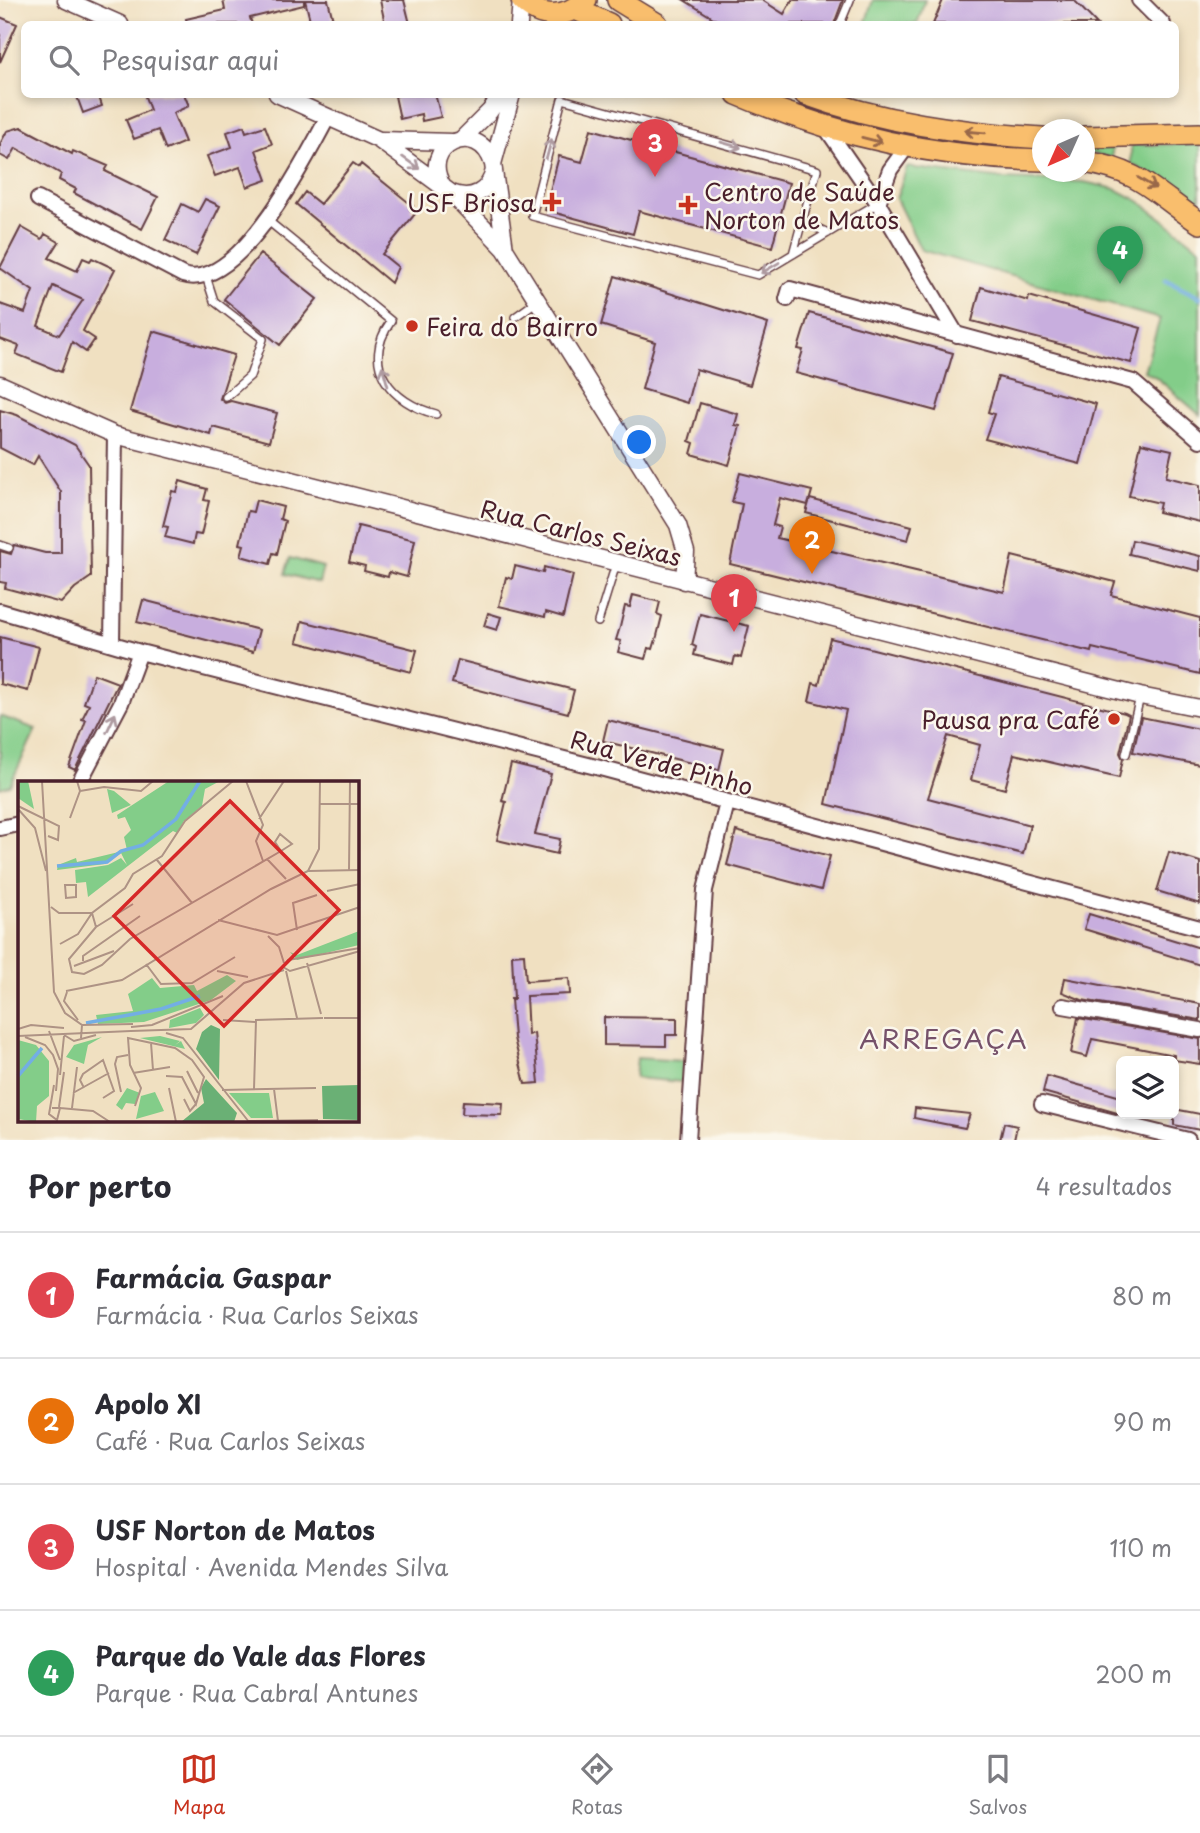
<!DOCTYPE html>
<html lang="pt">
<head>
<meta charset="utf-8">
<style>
	:root { --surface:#fff; --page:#f2f2f3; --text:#2b2b33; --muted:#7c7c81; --line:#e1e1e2; --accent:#c8321e }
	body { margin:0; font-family:"Playpen Sans",sans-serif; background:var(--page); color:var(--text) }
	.controls { position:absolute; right:21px; bottom:21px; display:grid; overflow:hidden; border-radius:10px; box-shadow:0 4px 10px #0003 }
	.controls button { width:63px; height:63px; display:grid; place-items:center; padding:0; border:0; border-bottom:2px solid var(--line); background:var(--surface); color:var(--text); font:35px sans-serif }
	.compass { position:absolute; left:1032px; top:119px; width:63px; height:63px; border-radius:50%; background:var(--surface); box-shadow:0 4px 10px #0003; rotate:225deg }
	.you { position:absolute; left:640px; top:443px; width:24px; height:24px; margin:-18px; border:5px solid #fff; border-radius:50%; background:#1a73e8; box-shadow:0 0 0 10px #1a73e833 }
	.badge { display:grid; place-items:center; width:46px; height:46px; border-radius:50%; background:var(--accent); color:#fff; font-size:23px; font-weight:700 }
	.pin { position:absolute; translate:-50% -58px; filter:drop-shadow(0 2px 4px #0008) }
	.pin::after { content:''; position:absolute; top:37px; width:24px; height:21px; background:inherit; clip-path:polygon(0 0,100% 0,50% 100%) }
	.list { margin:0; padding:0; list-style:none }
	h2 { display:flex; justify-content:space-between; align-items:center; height:91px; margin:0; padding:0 28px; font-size:30px }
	h2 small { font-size:23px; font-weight:400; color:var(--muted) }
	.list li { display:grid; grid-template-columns:46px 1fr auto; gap:21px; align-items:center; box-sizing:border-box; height:126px; padding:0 28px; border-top:2px solid var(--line) }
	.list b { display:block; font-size:26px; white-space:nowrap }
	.list p { margin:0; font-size:23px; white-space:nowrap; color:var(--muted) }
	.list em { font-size:23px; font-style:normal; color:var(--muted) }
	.icon { flex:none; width:38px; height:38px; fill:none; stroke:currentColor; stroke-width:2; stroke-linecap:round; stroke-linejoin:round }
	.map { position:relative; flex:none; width:1200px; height:1140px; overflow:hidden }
	.search { position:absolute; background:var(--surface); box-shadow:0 4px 10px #0003; left:21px; right:21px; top:21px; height:77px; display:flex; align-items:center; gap:18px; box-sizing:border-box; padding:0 24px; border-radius:10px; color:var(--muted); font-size:26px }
	.sheet { height:595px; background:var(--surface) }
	nav { display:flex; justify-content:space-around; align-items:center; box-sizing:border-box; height:98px; border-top:2px solid var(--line); background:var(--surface); font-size:19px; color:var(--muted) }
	nav a { display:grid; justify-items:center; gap:4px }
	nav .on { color:var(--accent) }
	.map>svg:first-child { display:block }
	.green { fill:#83cd89; stroke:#66765a; stroke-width:2 }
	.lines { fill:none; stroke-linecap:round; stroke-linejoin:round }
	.stream { stroke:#73aee4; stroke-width:5 }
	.building { fill:#c8aede; fill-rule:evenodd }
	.service-casing { stroke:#633c42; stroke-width:10 }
	.minor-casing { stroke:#633c42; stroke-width:18 }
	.tertiary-casing { stroke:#633c42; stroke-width:19 }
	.primary-casing { stroke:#633c42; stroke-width:24 }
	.service { stroke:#fff; stroke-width:7 }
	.minor { stroke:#fff; stroke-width:14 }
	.tertiary { stroke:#fff; stroke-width:16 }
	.primary { stroke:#f9be6d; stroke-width:21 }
	.oneway { stroke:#996749 }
	.oneway2 { stroke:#ae9aa0 }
	.poi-dot { fill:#c8321e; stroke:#fbf7ec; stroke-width:2.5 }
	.labels { text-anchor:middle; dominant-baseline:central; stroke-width:5; stroke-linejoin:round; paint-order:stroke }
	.poi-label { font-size:24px; fill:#4a1f2b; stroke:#fbf7ec; text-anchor:start }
	.street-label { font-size:24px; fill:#4a1f2b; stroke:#fbf7ec }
	.neighbourhood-label { font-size:26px; letter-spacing:2px; fill:#76516a; stroke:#fbf7ec }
	.inset-river { fill:none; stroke:#73aee4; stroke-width:3.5 }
	.inset-road { fill:none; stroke:#ae9385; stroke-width:2 }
	.view { fill:#d62828; fill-opacity:0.15; stroke:#d62828; stroke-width:3.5 }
	.inset-edge { fill:none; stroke:#4a1f2b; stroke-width:3.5 }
</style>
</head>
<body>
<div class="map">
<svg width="1200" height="1140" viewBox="0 0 1200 1140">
	<rect width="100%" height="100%" fill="#fbf7ec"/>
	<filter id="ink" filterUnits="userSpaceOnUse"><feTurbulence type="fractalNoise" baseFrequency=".0143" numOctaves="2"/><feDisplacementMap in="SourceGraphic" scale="14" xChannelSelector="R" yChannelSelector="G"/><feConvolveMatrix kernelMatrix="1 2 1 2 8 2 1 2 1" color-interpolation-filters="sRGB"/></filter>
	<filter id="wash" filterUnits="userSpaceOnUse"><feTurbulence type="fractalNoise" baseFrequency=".00686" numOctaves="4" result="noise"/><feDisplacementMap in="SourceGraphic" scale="28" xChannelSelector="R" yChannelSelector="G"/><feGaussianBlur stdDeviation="1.57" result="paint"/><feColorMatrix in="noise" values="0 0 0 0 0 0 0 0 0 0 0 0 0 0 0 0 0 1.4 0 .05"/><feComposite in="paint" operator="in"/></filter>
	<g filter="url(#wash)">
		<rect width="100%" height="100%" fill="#f0e0c1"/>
		<!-- green -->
		<path class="green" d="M873 0H925L917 24H865Z
			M1200 144V211L1159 179 1131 164V145Z
			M1112 145V158L1085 152 1084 146Z
			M907 167 1003 179 1084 182 1116 189 1139 201 1200 248V415L1156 377 1144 371 1160 319 921 250 896 199Z
			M290 558 323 567 319 583 285 574Z
			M0 716 36 729 10 785 0 788Z
			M637 1058 683 1061 682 1082 635 1078Z"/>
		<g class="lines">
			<!-- stream -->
			<path class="stream" d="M1166 280 1200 297"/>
		</g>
		<g id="blocks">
			<!-- building -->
			<path class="building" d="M223 0H304V5L250 18 252 24H187L186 19 225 10Z
				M305 0H328L334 24H311Z
				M380 0H404L410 24H385Z
				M684 0H762L784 14 792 0H843L834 24H723Z
				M943 0H1074L1097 24H933Z
				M0 17 17 24 0 62Z
				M76 94H98L102 106 83 113Z
				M144 94H184L189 106 173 113 185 142 166 150 158 130 134 139 126 120 150 110Z
				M403 94H435L441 117 422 121 421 114 400 119 395 96Z
				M244 126 246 132 265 126 272 144 256 150 267 180 247 187 240 167 215 176 207 156 232 147 227 132Z
				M21 127 72 154 73 151 108 166 105 171 158 197 142 229 74 193 76 189 59 180 61 174 16 148 9 160 0 155V144L7 131Z
				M591 129 789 183 772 247 639 211 633 234 545 210 559 156 582 162Z
				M353 163 359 167 361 164 413 206 410 209 415 214 382 254 398 267 391 283 296 204 305 192 320 204Z
				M205 199 220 206 196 255 165 240 182 204 198 212Z
				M21 227 42 239 45 234 59 242 49 258 77 271 83 258 90 261 92 258 115 269 83 331 95 339 86 352 72 342 61 372 16 354 19 346 0 339V304L25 313 33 291 0 268ZM53 286 83 300 59 335 38 326Z
				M260 254 317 299 280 345 224 299Z
				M615 276 768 324 750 385 696 369 687 403 642 389 655 342 601 325Z
				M981 287 1028 301 1029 296 1141 328 1131 363 972 321Z
				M809 313 953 353 936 411 796 373 803 350 798 349Z
				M153 331 234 355 220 399 225 403 231 401 277 413 269 442 213 427 211 435 130 411Z
				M998 377 1096 404 1080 464 985 439 994 414 988 412Z
				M700 403 738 414 735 425 740 426 729 465 691 454 694 443 689 441Z
				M0 410 17 415 75 445 89 465 91 577 75 588 61 603 5 588 6 583 0 582V551L11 554 14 545 45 553H61V492L38 456 33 465 0 448Z
				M1141 443 1172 450 1166 477 1200 485V522L1158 512 1160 503 1129 496Z
				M740 473 812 491 808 505 780 498 773 525 780 527 777 538 1004 592 1012 556 1115 582 1111 595 1200 618V674L1092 648 1091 652 730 564 742 504 732 502Z
				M180 481 207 489 204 500 209 501 201 535 195 534 193 544 165 537 168 527 163 526 172 491 177 492Z
				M810 499 912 526 908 540 806 513Z
				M256 500 283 507 280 519 285 521 277 554 273 553 270 564 241 556 244 545 240 544 248 511 253 512Z
				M358 526 415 540 407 577 389 572 388 577 364 571 365 566 349 562Z
				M1132 540 1200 556V571L1129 554Z
				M515 566 543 573 544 567 573 575 563 617 546 612 545 617 499 606 506 577 512 579Z
				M633 595 660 602 657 614 662 616 657 636 653 649 648 648 645 659 618 652 621 641 616 640 620 627 625 606 630 607Z
				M143 600 259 630 253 652 137 622Z
				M488 613 501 617 497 630 484 626Z
				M700 614 749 626 741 658 735 656 733 665 694 655 696 647 692 645Z
				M302 621 417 650 411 672 297 642Z
				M0 637 39 647 28 691 0 684Z
				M830 638 1125 713 1129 715 1120 753 1123 759 1119 778 1014 754 1005 789 971 780 980 745 948 736 928 798 1030 825 1023 854 826 804 846 710 809 701 813 683 819 685Z
				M458 660 574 690 568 713 452 683Z
				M94 674 118 683 75 770 69 767 86 720 82 719 89 705 84 703Z
				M1141 717 1200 729V765L1133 752Z
				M608 720 724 749 719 770 603 741Z
				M511 764 551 774 535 834 560 839 557 854 497 840 506 802 502 801Z
				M736 831 830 856 821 890 727 865Z
				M1169 852 1200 862V904L1157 891Z
				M1089 914 1200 948V965L1084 929Z
				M524 954 526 981 569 978 570 994 526 996 528 1035 534 1033 539 1083 525 1084 514 1038 511 999H514L512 955Z
				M1065 978 1200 1004V1020L1082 1000 1062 992Z
				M604 1017 677 1018V1035H666V1046L604 1045Z
				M1078 1018 1200 1039V1064L1174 1060V1055L1092 1039 1087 1057 1071 1053Z
				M1047 1076 1121 1097V1114L1043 1092Z
				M463 1101 503 1103 502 1115 462 1114Z
				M915 1108 970 1114 965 1128 914 1118Z
				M1174 1109 1200 1114V1130L1174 1125Z
				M1004 1123 1017 1126 1014 1140H1000Z"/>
		</g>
	</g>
	<g filter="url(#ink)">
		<use href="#blocks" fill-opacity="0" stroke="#633c42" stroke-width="2"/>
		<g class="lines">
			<defs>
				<path id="service" d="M840 24 850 0
					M267 220 391 321C360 365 391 403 436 414
					M828 233 802 221 817 170 562 99 532 216 758 275 878 203
					M793 254 802 221
					M206 276 214 301 263 339 250 376 226 397
					M515 317 536 302
					M0 545 9 548
					M598 622 616 564
					M1126 754 1140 697"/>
				<path id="minor" d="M1139 0 1163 24
					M826 128 878 203 957 335
					M38 199 183 275C238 293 306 158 328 117
					M878 203 890 170 906 148
					M787 299 790 289 1133 382 1200 440
					M0 611 140 652 600 768 1200 928
					M112 643 115 435
					M79 783 121 703 140 652
					M0 828 19 824
					M1063 1006 1200 1030
					M1042 1104 1188 1140
					M688 1140 705 890 727 803"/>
				<path id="tertiary" d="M66 0 120 24
					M519 24 521 0
					M277 94 379 140 451 193 505 249
					M512 94 493 164 505 249 678 525 686 552 684 581
					M381 140 452 142
					M461 140 490 111 501 94
					M443 187C417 146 479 117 493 164
					M451 193C472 201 489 192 494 170
					M0 384 115 435 1140 696 1200 708"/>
				<path id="primary" d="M522 0C542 21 565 18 586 0
					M618 0 657 24
					M575 9 609 24
					M737 94C836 136 936 158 1042 160
					M805 94C881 122 961 133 1042 138
					M1084 137 1200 134
					M1084 162C1141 170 1156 194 1200 223"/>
			</defs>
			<!-- service casing -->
			<use href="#service" class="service-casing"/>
			<!-- minor casing -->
			<use href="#minor" class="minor-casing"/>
			<!-- tertiary casing -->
			<use href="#tertiary" class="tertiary-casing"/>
			<!-- primary casing -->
			<use href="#primary" class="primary-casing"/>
			<!-- service -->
			<use href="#service" class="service"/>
			<!-- minor -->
			<use href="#minor" class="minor"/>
			<!-- tertiary -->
			<use href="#tertiary" class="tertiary"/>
			<!-- primary -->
			<use href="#primary" class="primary"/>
		</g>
		<!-- one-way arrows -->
		<defs><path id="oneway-shaft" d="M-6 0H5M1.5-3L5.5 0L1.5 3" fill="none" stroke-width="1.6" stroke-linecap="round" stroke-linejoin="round" transform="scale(1.75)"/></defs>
		<g class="oneway">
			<use href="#oneway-shaft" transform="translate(975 132) rotate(-175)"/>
			<use href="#oneway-shaft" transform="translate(872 140) rotate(14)"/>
			<use href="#oneway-shaft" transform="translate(1147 183) rotate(31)"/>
		</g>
		<g class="oneway2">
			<use href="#oneway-shaft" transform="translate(731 145) rotate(16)"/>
			<use href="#oneway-shaft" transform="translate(549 149) rotate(-75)"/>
			<use href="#oneway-shaft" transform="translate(411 163) rotate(36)"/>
			<use href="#oneway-shaft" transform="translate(770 268) rotate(149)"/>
			<use href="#oneway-shaft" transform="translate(385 376) rotate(-106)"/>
			<use href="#oneway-shaft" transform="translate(111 723) rotate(-65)"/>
		</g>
	</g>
	<!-- markers -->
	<g class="poi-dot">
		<path d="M548.5 191.5h7v7h7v7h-7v7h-7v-7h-7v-7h7z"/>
		<path d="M684.5 194.5h7v7h7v7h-7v7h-7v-7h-7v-7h7z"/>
		<circle cx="412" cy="326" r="7"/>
		<circle cx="1114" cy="719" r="7"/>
	</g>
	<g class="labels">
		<!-- poi labels -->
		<g class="poi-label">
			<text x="704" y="191">Centro de Saúde<tspan x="704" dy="28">Norton de Matos</tspan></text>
			<text x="536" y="202" text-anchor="end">USF Briosa</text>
			<text x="426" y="326">Feira do Bairro</text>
			<text x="1100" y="719" text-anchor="end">Pausa pra Café</text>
		</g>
		<!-- street labels -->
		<g class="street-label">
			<text transform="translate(581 532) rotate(14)">Rua Carlos Seixas</text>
			<text transform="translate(662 762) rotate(15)">Rua Verde Pinho</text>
		</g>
		<!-- neighbourhood labels -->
		<g class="neighbourhood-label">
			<text x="944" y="1038">ARREGAÇA</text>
		</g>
	</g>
	<!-- overview -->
	<g transform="translate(18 781)">
		<rect width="341" height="341" fill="#f0e0c1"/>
		<path d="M0 0H10L16 28 0 17ZM151 0H202L187 8 184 25 166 40 159 52 155 50 70 116 68 101 58 102 57 89 90 84 103 77 109 84 103 72 87 83 39 89 40 84 58 77 59 81 109 69 106 56 113 49 107 36 100 38 99 34ZM89 8 96 10 113 24 94 32ZM341 150V164L279 179 272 171 279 174ZM209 194 218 200 193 219 126 241 80 243 78 234 115 230 110 213 134 197 142 207 176 204 179 210ZM182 227 186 234 178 242 151 247 152 239ZM142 255 162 260 157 264 163 260 167 268 122 257ZM84 256 70 264 66 283 48 276 56 264ZM0 259 18 264 31 280V315L19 325 18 341 0 338ZM109 307 122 312 117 323 108 322 104 329 98 324ZM137 311 146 330 118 338 123 315ZM211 312H251L255 337H233Z" fill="#83cd89"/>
		<path d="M193 244 202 248 201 299 178 268 184 251ZM188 298 219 332 216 341H163L186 322 183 307ZM341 304V339L305 338 304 305Z" fill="#6ab075"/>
		<path class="inset-river" d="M39 85 89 81 103 70 125 64 158 38 182 0M68 242 143 228 182 215M0 295 24 267"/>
		<path class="inset-road" d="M24 0 36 211 47 232 64 244 63 257M228 0 245 44 238 60 245 80M62 10 86 6 123 10 135 0M302 23H342M0 25 41 45 40 59 30 55M0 28 17 47 28 90M52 37 62 10 59 0M241 38 266 0M249 78 268 98M139 79 174 122M331 89 332 0M290 90 342 89M47 104H58V116L48 117ZM309 110 342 103M33 126 41 132H74L78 146M200 139 259 154 342 126M78 146 51 178 54 191 66 193 84 184 112 158 263 70 274 63 262 53 257 61 263 70M78 146 115 123M279 149 275 122 299 114M250 155 261 166 266 182M42 163 60 153 74 132 107 107 115 93 144 75 167 40 215 0M342 167 270 179 265 186 272 190 342 170M65 180V175L122 135M289 182 303 233M128 183 143 203 174 202 217 176M56 185 96 170M199 190 230 196M268 190 279 237M48 210 104 199 253 108 290 90 301 68 302 0M49 211 46 220 60 239M306 237H342M205 239 237 241M64 244 115 243M113 246 134 244 205 215M0 248 13 244 46 247M31 250 42 279M113 250 173 248 226 202 266 189M148 252 165 257 231 341M46 254 56 260 78 254M0 255 113 250M7 256 27 264 35 274 40 288 38 310M133 262 135 289M169 290 180 312M115 292 152 286M42 294 46 255M66 307 62 299 65 293 85 279 96 310 85 317M151 307 158 341M236 308 238 239 305 237M256 308 260 340M204 309 298 307M103 311 97 283 99 276 110 274M55 312 91 292M166 318 172 330 178 323M117 325 123 307 112 284 110 257 157 267 174 279 186 296 178 323 164 296 148 295M41 326 46 291M34 327H42L39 339 31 333 36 304M42 327 75 330 92 341M54 327 59 286M230 340 300 339"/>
		<path class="view" d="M212 20 321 129 206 245 96 135Z"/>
		<rect width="341" height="341" class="inset-edge"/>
	</g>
</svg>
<div class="controls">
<button><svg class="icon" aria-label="layers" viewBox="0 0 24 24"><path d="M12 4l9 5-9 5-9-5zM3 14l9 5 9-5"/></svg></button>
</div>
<svg class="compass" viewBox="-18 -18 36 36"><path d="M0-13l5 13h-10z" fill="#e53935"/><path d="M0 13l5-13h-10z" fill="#7c7c81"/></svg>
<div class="you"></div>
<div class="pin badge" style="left:734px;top:632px;background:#e0444e">1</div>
<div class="pin badge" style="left:812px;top:574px;background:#e8710a">2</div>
<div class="pin badge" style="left:655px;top:177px;background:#e0444e">3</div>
<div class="pin badge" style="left:1120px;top:284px;background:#2e9e5b">4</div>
<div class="search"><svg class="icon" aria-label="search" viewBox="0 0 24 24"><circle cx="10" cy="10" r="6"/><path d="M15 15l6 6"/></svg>Pesquisar aqui</div>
</div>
<section class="sheet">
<h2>Por perto<small>4 resultados</small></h2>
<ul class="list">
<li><span class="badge" style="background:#e0444e">1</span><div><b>Farmácia Gaspar</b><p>Farmácia · Rua Carlos Seixas</p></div><em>80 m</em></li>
<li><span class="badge" style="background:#e8710a">2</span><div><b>Apolo XI</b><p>Café · Rua Carlos Seixas</p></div><em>90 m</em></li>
<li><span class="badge" style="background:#e0444e">3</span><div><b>USF Norton de Matos</b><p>Hospital · Avenida Mendes Silva</p></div><em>110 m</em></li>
<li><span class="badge" style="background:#2e9e5b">4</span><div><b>Parque do Vale das Flores</b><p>Parque · Rua Cabral Antunes</p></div><em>200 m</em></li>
</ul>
</section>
<nav>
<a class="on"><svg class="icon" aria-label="map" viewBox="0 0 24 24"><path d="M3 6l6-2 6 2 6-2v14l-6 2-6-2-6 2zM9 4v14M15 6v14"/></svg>Mapa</a>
<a><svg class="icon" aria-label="directions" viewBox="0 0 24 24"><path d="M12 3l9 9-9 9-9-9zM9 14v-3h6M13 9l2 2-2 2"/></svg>Rotas</a>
<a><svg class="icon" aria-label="saved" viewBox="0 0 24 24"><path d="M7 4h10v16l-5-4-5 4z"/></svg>Salvos</a>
</nav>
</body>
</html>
